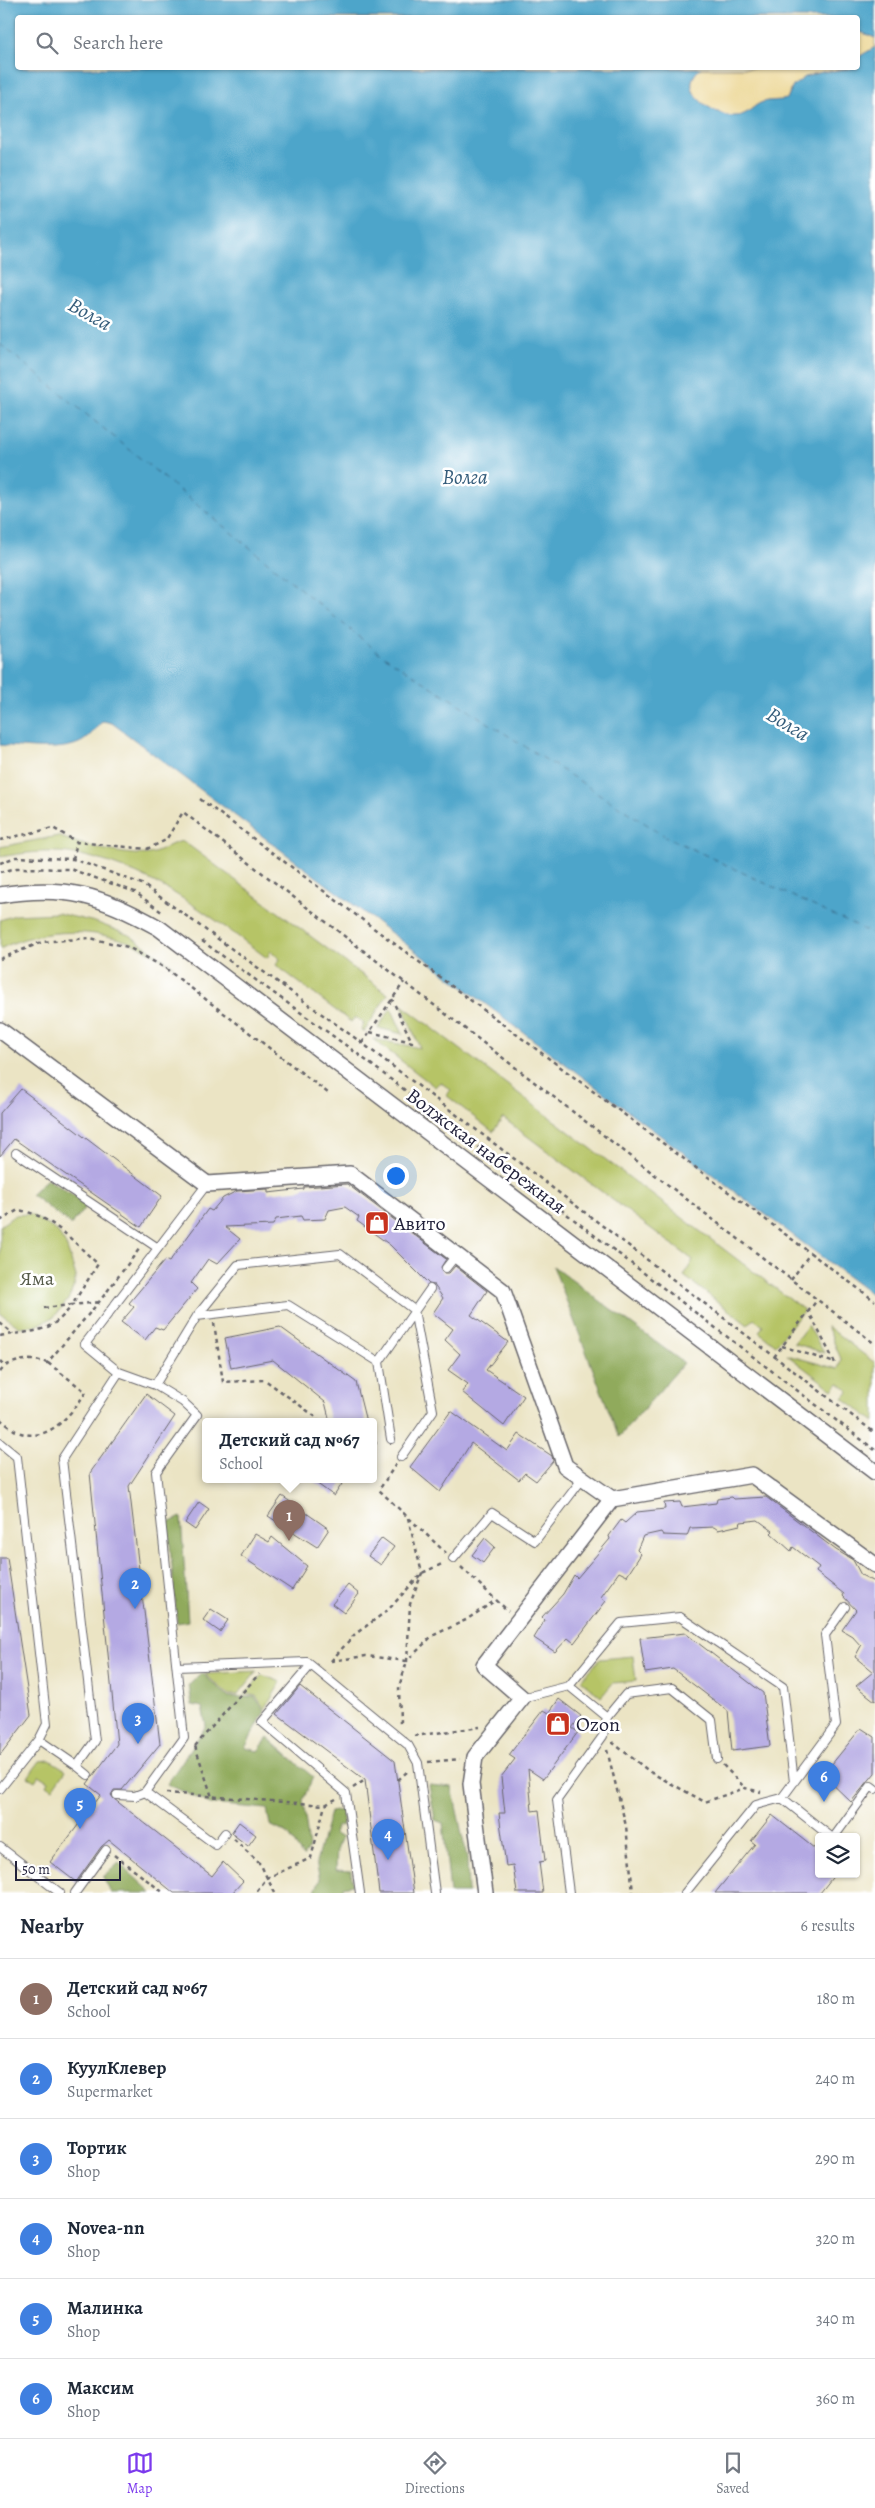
<!DOCTYPE html>
<html lang="en">
<head>
<meta charset="utf-8">
<style>
	:root { --surface:#fff; --page:#f6f6f7; --text:#1f2937; --muted:#747a83; --line:#e0e1e3; --accent:#7c3aed }
	body { margin:0; font-family:Alegreya,serif; background:var(--page); color:var(--text) }
	.controls { position:absolute; right:15px; bottom:15px; display:grid; overflow:hidden; border-radius:5px; box-shadow:0 1px 4px #0004 }
	.controls button { width:45px; height:45px; display:grid; place-items:center; padding:0; border:0; border-bottom:1px solid var(--line); background:var(--surface); color:var(--text); font:25px sans-serif }
	.scale { position:absolute; left:15px; bottom:12px; width:106px; box-sizing:border-box; padding-left:5px; border:2px solid #22223b; border-top:0; font-size:14px; line-height:18px; white-space:nowrap; color:#22223b; -webkit-text-stroke:4px #fff; paint-order:stroke }
	.you { position:absolute; left:395px; top:1175px; width:18px; height:18px; margin:-12px; border:4px solid #fff; border-radius:50%; background:#1a73e8; box-shadow:0 0 0 8px #1a73e833 }
	.badge { display:grid; place-items:center; width:32px; height:32px; border-radius:50%; background:var(--accent); color:#fff; font-size:16px; font-weight:700 }
	.pin { position:absolute; translate:-50% -41px; filter:drop-shadow(0 1px 2px #0008) }
	.pin::after { content:''; position:absolute; top:26px; width:18px; height:15px; background:inherit; clip-path:polygon(0 0,100% 0,50% 100%) }
	.popup { position:absolute; left:202px; top:1418px; width:175px; height:65px; box-sizing:border-box; display:grid; place-content:center; border-radius:5px; background:var(--surface); filter:drop-shadow(0 1px 4px #0005); font-size:16px; white-space:nowrap; color:var(--muted) }
	.popup b { font-size:19px; color:var(--text) }
	.popup::after { content:''; position:absolute; left:50%; top:100%; margin-left:-10px; border:10px solid transparent; border-top-color:var(--surface) }
	.list { margin:0; padding:0; list-style:none }
	h2 { display:flex; justify-content:space-between; align-items:center; height:65px; margin:0; padding:0 20px; font-size:21px }
	h2 small { font-size:16px; font-weight:400; color:var(--muted) }
	.list li { display:grid; grid-template-columns:32px 1fr auto; gap:15px; align-items:center; box-sizing:border-box; height:80px; padding:0 20px; border-top:1px solid var(--line) }
	.list b { display:block; font-size:19px; white-space:nowrap }
	.list p { margin:0; font-size:16px; white-space:nowrap; color:var(--muted) }
	.list em { font-size:16px; font-style:normal; color:var(--muted) }
	.icon { flex:none; width:28px; height:28px; fill:none; stroke:currentColor; stroke-width:2; stroke-linecap:round; stroke-linejoin:round }
	.map { position:relative; flex:none; width:875px; height:1893px; overflow:hidden }
	.search { position:absolute; background:var(--surface); box-shadow:0 1px 4px #0004; left:15px; right:15px; top:15px; height:55px; display:flex; align-items:center; gap:12px; box-sizing:border-box; padding:0 18px; border-radius:5px; color:var(--muted); font-size:19px }
	.sheet { height:545px; background:var(--surface) }
	nav { display:flex; justify-content:space-around; align-items:center; box-sizing:border-box; height:70px; border-top:1px solid var(--line); background:var(--surface); font-size:14px; color:var(--muted) }
	nav a { display:grid; justify-items:center; gap:2px }
	nav .on { color:var(--accent) }
	.map>svg:first-child { display:block }
	.green { fill:#b6c466; stroke:#6c7350 }
	.forest { fill:#90aa5b; stroke:#59664b }
	.sand { fill:#eeda9e; stroke:#887e6c }
	.water { fill:#4da5ca; stroke:#386482 }
	.lines { fill:none; stroke-linecap:round; stroke-linejoin:round }
	.ferry { stroke:#355d7b; stroke-width:1; stroke-dasharray:6 5; stroke-linecap:butt }
	.building { fill:#b4a9e3 }
	.lane-casing { stroke:#68666b; stroke-width:10 }
	.street-casing { stroke:#68666b; stroke-width:18 }
	.path { stroke:#68666b; stroke-width:2.5; stroke-dasharray:4 4; stroke-linecap:butt }
	.lane { stroke:#fff; stroke-width:8 }
	.street { stroke:#fff; stroke-width:15 }
	.labels { text-anchor:middle; dominant-baseline:central; stroke-width:5; stroke-linejoin:round; paint-order:stroke }
	.street-label { font-size:20px; fill:#22223b; stroke:#fff }
	.poi-label { font-size:20px; fill:#22223b; stroke:#fff; text-anchor:start }
	.park-label { font-size:20px; fill:#565b4a; stroke:#fff }
	.water-label { font-size:21px; font-style:italic; fill:#355d7b; stroke:#fff }
</style>
</head>
<body>
<div class="map">
<svg width="875" height="1893" viewBox="0 0 875 1893">
	<rect width="100%" height="100%" fill="#fff"/>
	<filter id="ink" filterUnits="userSpaceOnUse"><feTurbulence type="fractalNoise" baseFrequency=".02" numOctaves="2"/><feDisplacementMap in="SourceGraphic" scale="10" xChannelSelector="R" yChannelSelector="G"/><feConvolveMatrix kernelMatrix="1 2 1 2 8 2 1 2 1" color-interpolation-filters="sRGB"/></filter>
	<filter id="wash" filterUnits="userSpaceOnUse"><feTurbulence type="fractalNoise" baseFrequency=".0096" numOctaves="4" result="noise"/><feDisplacementMap in="SourceGraphic" scale="20" xChannelSelector="R" yChannelSelector="G"/><feGaussianBlur stdDeviation="1.12" result="paint"/><feColorMatrix in="noise" values="0 0 0 0 0 0 0 0 0 0 0 0 0 0 0 0 0 1.4 0 .05"/><feComposite in="paint" operator="in"/></filter>
	<g filter="url(#wash)">
		<rect width="100%" height="100%" fill="#ebe4c4"/>
		<!-- green -->
		<path class="green" d="M58 836C77 844 134 859 154 853 166 849 168 844 183 841L388 994 364 1032 361 1029 364 1023 355 1017 351 1022 276 965 280 959 271 951 267 958C208 914 144 864 69 853 46 850 23 853 0 857V847Z
			M57 913 95 922 129 935 174 966C159 958 143 947 126 941 87 928 37 929 0 949V920L15 915Z
			M402 1005 804 1310 776 1345 759 1332 763 1326 754 1319 748 1325 684 1276 693 1260 503 1118 493 1132 446 1095 451 1090 440 1082 435 1087 373 1039 420 1048Z
			M391 1008 403 1034 378 1028Z
			M30 1214 57 1231 66 1245 76 1276 74 1286 68 1300 54 1317 36 1326 19 1327 0 1313V1226L15 1215Z
			M808 1325 824 1353 794 1343Z
			M827 1326 875 1363V1422L843 1398 849 1391 839 1383 833 1390 787 1355 838 1369 841 1359Z
			M633 1656 636 1681 613 1683 601 1697 581 1680 600 1659Z
			M257 1671 238 1695H229L205 1674Z
			M262 1675 281 1682 265 1709 256 1696 245 1694Z
			M50 1760 66 1770 53 1789 47 1785 49 1781 39 1775 35 1781 28 1777 40 1761Z"/>
		<!-- forest -->
		<path class="forest" d="M47 1179 88 1204 71 1225 31 1194Z
			M553 1266 684 1363 619 1437Z
			M181 1517 188 1621 177 1623 168 1523Z
			M202 1673 229 1697H255L265 1711 245 1748 258 1751 268 1738 313 1777 303 1800 309 1848 303 1857 288 1834 270 1825 267 1809 210 1804 167 1784 206 1726 202 1707 192 1705 189 1685Z
			M429 1785 452 1787 467 1858 468 1893H450L443 1823 435 1820Z
			M343 1810V1825L336 1827 334 1834 342 1838 337 1847 336 1870 351 1871 353 1885 343 1887V1893H314L320 1880 316 1862 330 1812Z
			M119 1863 152 1893H111L103 1877Z"/>
		<!-- sand -->
		<path class="sand" d="M858 31 875 38V47L858 58Z
			M701 68H849L812 74 790 90 787 100C779 101 771 100 763 102 754 105 751 111 744 114 729 122 699 105 693 91 689 81 694 74 701 68Z"/>
		<!-- water -->
		<path class="water" d="M0 0H875V38L858 31V18H18V68H701C694 74 689 81 693 91 699 105 729 122 744 114 751 111 754 105 763 102 771 100 779 101 787 99L793 86 805 77 822 72 858 68 860 56 875 47V1297L112 723 103 721C97 726 93 733 87 738 69 754 23 747 0 745Z"/>
		<g class="lines">
			<!-- ferry -->
			<path class="ferry" d="M0 344 379 653 665 836 875 935"/>
		</g>
		<g id="blocks">
			<!-- building -->
			<path class="building" d="M21 1089 162 1196 141 1227 14 1139 0 1156V1113Z
				M347 1184 446 1259 441 1267 443 1273H449L455 1266 487 1291 471 1315 508 1342 486 1370 524 1396 504 1426 462 1392 468 1384 448 1370 460 1354 445 1340 453 1329 433 1313 443 1298 434 1285 429 1284 390 1245 357 1221 359 1217 345 1207 329 1210 325 1219 303 1220 301 1216 276 1219 273 1225 225 1227 240 1239 217 1264 208 1259 191 1283 197 1289 163 1330 155 1327 145 1340 121 1322 134 1307 129 1303 165 1260 169 1262 208 1209 212 1211 223 1198 237 1191 268 1189V1193L304 1189V1187Z
				M280 1327 356 1382 366 1422H330L325 1402 273 1360 231 1368 225 1338Z
				M146 1394 175 1416 129 1486 160 1744 122 1790H114L111 1795 114 1799 212 1876 223 1862 243 1881 232 1893H174L109 1840 101 1847 76 1882 50 1862 101 1795 87 1784 117 1744 90 1473Z
				M451 1411 507 1451 519 1434 552 1456 553 1461 536 1481 525 1473 519 1480 471 1443 440 1492 410 1467Z
				M312 1480H336L342 1484 334 1496Z
				M282 1496 329 1529 317 1547 268 1516Z
				M732 1497 734 1499 766 1497 836 1550 853 1560 861 1575 875 1582V1701L856 1686 873 1672 855 1657 861 1646 852 1636 842 1630 856 1610 843 1596 844 1594 816 1572 819 1567 793 1547 791 1551 771 1533 773 1531 758 1520 741 1522 740 1525 718 1530 714 1527 690 1528 687 1536 663 1535 661 1532 643 1536 637 1550 641 1554 627 1576 619 1572 601 1597 606 1601 574 1643 568 1638 555 1652 534 1638 545 1620 542 1617 563 1594 574 1575 577 1578 610 1539 609 1536 621 1520 625 1523 637 1512 665 1509 664 1503 680 1502 682 1507 716 1503 717 1499Z
				M199 1502 209 1509 195 1530 185 1523Z
				M255 1534 269 1542 272 1537 307 1566 292 1590 241 1556Z
				M382 1538 394 1547 381 1565 368 1556Z
				M485 1538 495 1547 483 1563 472 1555Z
				M0 1558H7L31 1715 0 1755Z
				M348 1585 359 1594 344 1613 332 1604Z
				M211 1609 228 1620 220 1632 203 1620Z
				M685 1633 763 1693 770 1746 732 1751 728 1711 673 1669 645 1673 640 1638Z
				M300 1686 395 1761 414 1893H379L365 1780 277 1714Z
				M559 1699 581 1716 572 1728 578 1732 543 1779 528 1769 532 1811 539 1810 545 1861 539 1862 543 1893H517L513 1865 506 1866 501 1829 499 1813H505L501 1777 515 1759 509 1755 518 1743 544 1710 549 1713Z
				M861 1728 875 1737V1773L851 1802 823 1775Z
				M772 1815 819 1852V1874H835L820 1893H715L755 1844 751 1841Z
				M239 1822 256 1835 248 1846 231 1833Z"/>
		</g>
	</g>
	<g filter="url(#ink)">
		<use href="#blocks" fill-opacity="0" stroke="#68666b" stroke-width="1"/>
		<g class="lines">
			<defs>
				<path id="lane" d="M16 1153 158 1248
					M446 1268 457 1254
					M197 1316 288 1305 379 1362
					M155 1385 197 1316 238 1265 340 1254 414 1310 433 1411 401 1457
					M391 1439 379 1362 430 1289
					M0 1443 17 1457 47 1724 39 1740 0 1789
					M453 1559 492 1513 535 1541 583 1478
					M310 1666 262 1722 346 1793 360 1893
					M177 1667 307 1662 408 1745 418 1763 435 1893
					M569 1686 607 1717 626 1694 672 1688 712 1720 717 1759
					M522 1698 569 1686 621 1623 680 1617 783 1687 794 1782
					M39 1740 77 1766 95 1741 62 1459 119 1372
					M77 1766 88 1775
					M145 1792 216 1845 225 1833
					M117 1795 135 1796 145 1792 184 1738 156 1472 197 1415 183 1402 155 1385 119 1372 85 1344 207 1184
					M782 1798 831 1837
					M834 1837 871 1786 875 1789
					M0 1847 60 1893
					M75 1893 106 1850
					M569 1893 557 1800 603 1736 607 1717
					M685 1893 756 1805 782 1798 836 1725 825 1635 845 1607"/>
				<path id="street" d="M0 895C66 884 102 896 159 928L875 1472
					M0 1030 207 1184 350 1174 503 1291 565 1466 612 1499 752 1475 875 1565
					M485 1893 471 1784 475 1757 522 1698 484 1665 612 1499"/>
			</defs>
			<!-- lane casing -->
			<use href="#lane" class="lane-casing"/>
			<!-- street casing -->
			<use href="#street" class="street-casing"/>
			<!-- path -->
			<path class="path" d="M200 799 875 1301
				M0 840 53 828 77 842 147 849 166 840 183 812 875 1344
				M73 859 77 842
				M0 863 16 857 73 859 142 884 362 1043 875 1433
				M0 872 17 868 70 869 135 892 163 913
				M202 941 355 1052 875 1450
				M0 959 42 942 90 938 128 947 165 968 328 1093
				M370 1032 412 1042 392 999
				M362 1043 404 982
				M0 1221 18 1210C52 1215 73 1242 98 1264L72 1305 43 1308
				M791 1280 811 1252
				M0 1323 13 1334
				M214 1323 223 1382 265 1380 316 1417 318 1422
				M0 1336C33 1330 51 1335 72 1305L100 1302
				M782 1346 835 1363 809 1312
				M774 1357 817 1300
				M0 1361 5 1366C20 1359 32 1358 47 1363L99 1302 140 1248
				M0 1372 5 1366
				M0 1419C5 1423 11 1428 16 1431 48 1446 71 1414 86 1392L48 1363
				M373 1443H381
				M396 1464 379 1490 446 1553
				M408 1518 422 1573 410 1604 407 1661 432 1636 466 1620 496 1600
				M461 1567 508 1611
				M331 1661 366 1656 407 1661 399 1687 400 1724
				M331 1661 354 1635 388 1610 422 1573 444 1563
				M414 1736 480 1727
				M612 1742 650 1772 705 1802 745 1788 761 1792
				M195 1746 259 1674
				M195 1746 212 1797
				M607 1750 626 1826 633 1893
				M428 1762 460 1759
				M723 1765 745 1788
				M398 1780 408 1771
				M353 1788 365 1780
				M166 1793 325 1805 336 1799
				M234 1839 261 1865 267 1878 255 1893
				M114 1855 164 1893
				M275 1893 267 1878 311 1858 325 1805"/>
			<!-- lane -->
			<use href="#lane" class="lane"/>
			<!-- street -->
			<use href="#street" class="street"/>
		</g>
	</g>
	<!-- icons -->
	<defs>
		<symbol id="shop-square" viewBox="-11 -11 22 22"><rect x="-9" y="-9" width="18" height="18" rx="4" fill="#c8321e" stroke="#fff"/><path d="M-5-2.5h2.3a2.7 3.5 0 0 1 5.4 0H5L5.5 6h-11ZM-1.5-2.5h3a1.5 2.3 0 0 0-3 0Z" fill="#fff"/></symbol>
	</defs>
	<g fill-rule="evenodd">
		<use href="#shop-square" x="363" y="1209" width="28" height="28"/>
		<use href="#shop-square" x="544" y="1710" width="28" height="28"/>
	</g>
	<g class="labels">
		<!-- street labels -->
		<g class="street-label">
			<text transform="translate(486 1151) rotate(37)">Волжская набережная</text>
		</g>
		<!-- poi labels -->
		<g class="poi-label">
			<text x="394" y="1223">Авито</text>
			<text x="576" y="1724">Ozon</text>
		</g>
		<!-- park labels -->
		<g class="park-label">
			<text x="37" y="1278">Яма</text>
		</g>
		<!-- water labels -->
		<g class="water-label">
			<text transform="translate(90 314) rotate(29)">Волга</text>
			<text x="465" y="477">Волга</text>
			<text transform="translate(788 724) rotate(31)">Волга</text>
		</g>
	</g>
</svg>
<div class="controls">
<button><svg class="icon" aria-label="layers" viewBox="0 0 24 24"><path d="M12 4l9 5-9 5-9-5zM3 14l9 5 9-5"/></svg></button>
</div>
<div class="scale">50 m</div>
<div class="you"></div>
<div class="pin badge" style="left:289px;top:1541px;background:#8d6e63">1</div>
<div class="popup"><b>Детский сад №67</b>School</div>
<div class="pin badge" style="left:135px;top:1609px;background:#3f7fe0">2</div>
<div class="pin badge" style="left:138px;top:1744px;background:#3f7fe0">3</div>
<div class="pin badge" style="left:388px;top:1860px;background:#3f7fe0">4</div>
<div class="pin badge" style="left:80px;top:1829px;background:#3f7fe0">5</div>
<div class="pin badge" style="left:824px;top:1802px;background:#3f7fe0">6</div>
<div class="search"><svg class="icon" aria-label="search" viewBox="0 0 24 24"><circle cx="10" cy="10" r="6"/><path d="M15 15l6 6"/></svg>Search here</div>
</div>
<section class="sheet">
<h2>Nearby<small>6 results</small></h2>
<ul class="list">
<li><span class="badge" style="background:#8d6e63">1</span><div><b>Детский сад №67</b><p>School</p></div><em>180 m</em></li>
<li><span class="badge" style="background:#3f7fe0">2</span><div><b>КуулКлевер</b><p>Supermarket</p></div><em>240 m</em></li>
<li><span class="badge" style="background:#3f7fe0">3</span><div><b>Тортик</b><p>Shop</p></div><em>290 m</em></li>
<li><span class="badge" style="background:#3f7fe0">4</span><div><b>Novea-nn</b><p>Shop</p></div><em>320 m</em></li>
<li><span class="badge" style="background:#3f7fe0">5</span><div><b>Малинка</b><p>Shop</p></div><em>340 m</em></li>
<li><span class="badge" style="background:#3f7fe0">6</span><div><b>Максим</b><p>Shop</p></div><em>360 m</em></li>
</ul>
</section>
<nav>
<a class="on"><svg class="icon" aria-label="map" viewBox="0 0 24 24"><path d="M3 6l6-2 6 2 6-2v14l-6 2-6-2-6 2zM9 4v14M15 6v14"/></svg>Map</a>
<a><svg class="icon" aria-label="directions" viewBox="0 0 24 24"><path d="M12 3l9 9-9 9-9-9zM9 14v-3h6M13 9l2 2-2 2"/></svg>Directions</a>
<a><svg class="icon" aria-label="saved" viewBox="0 0 24 24"><path d="M7 4h10v16l-5-4-5 4z"/></svg>Saved</a>
</nav>
</body>
</html>
